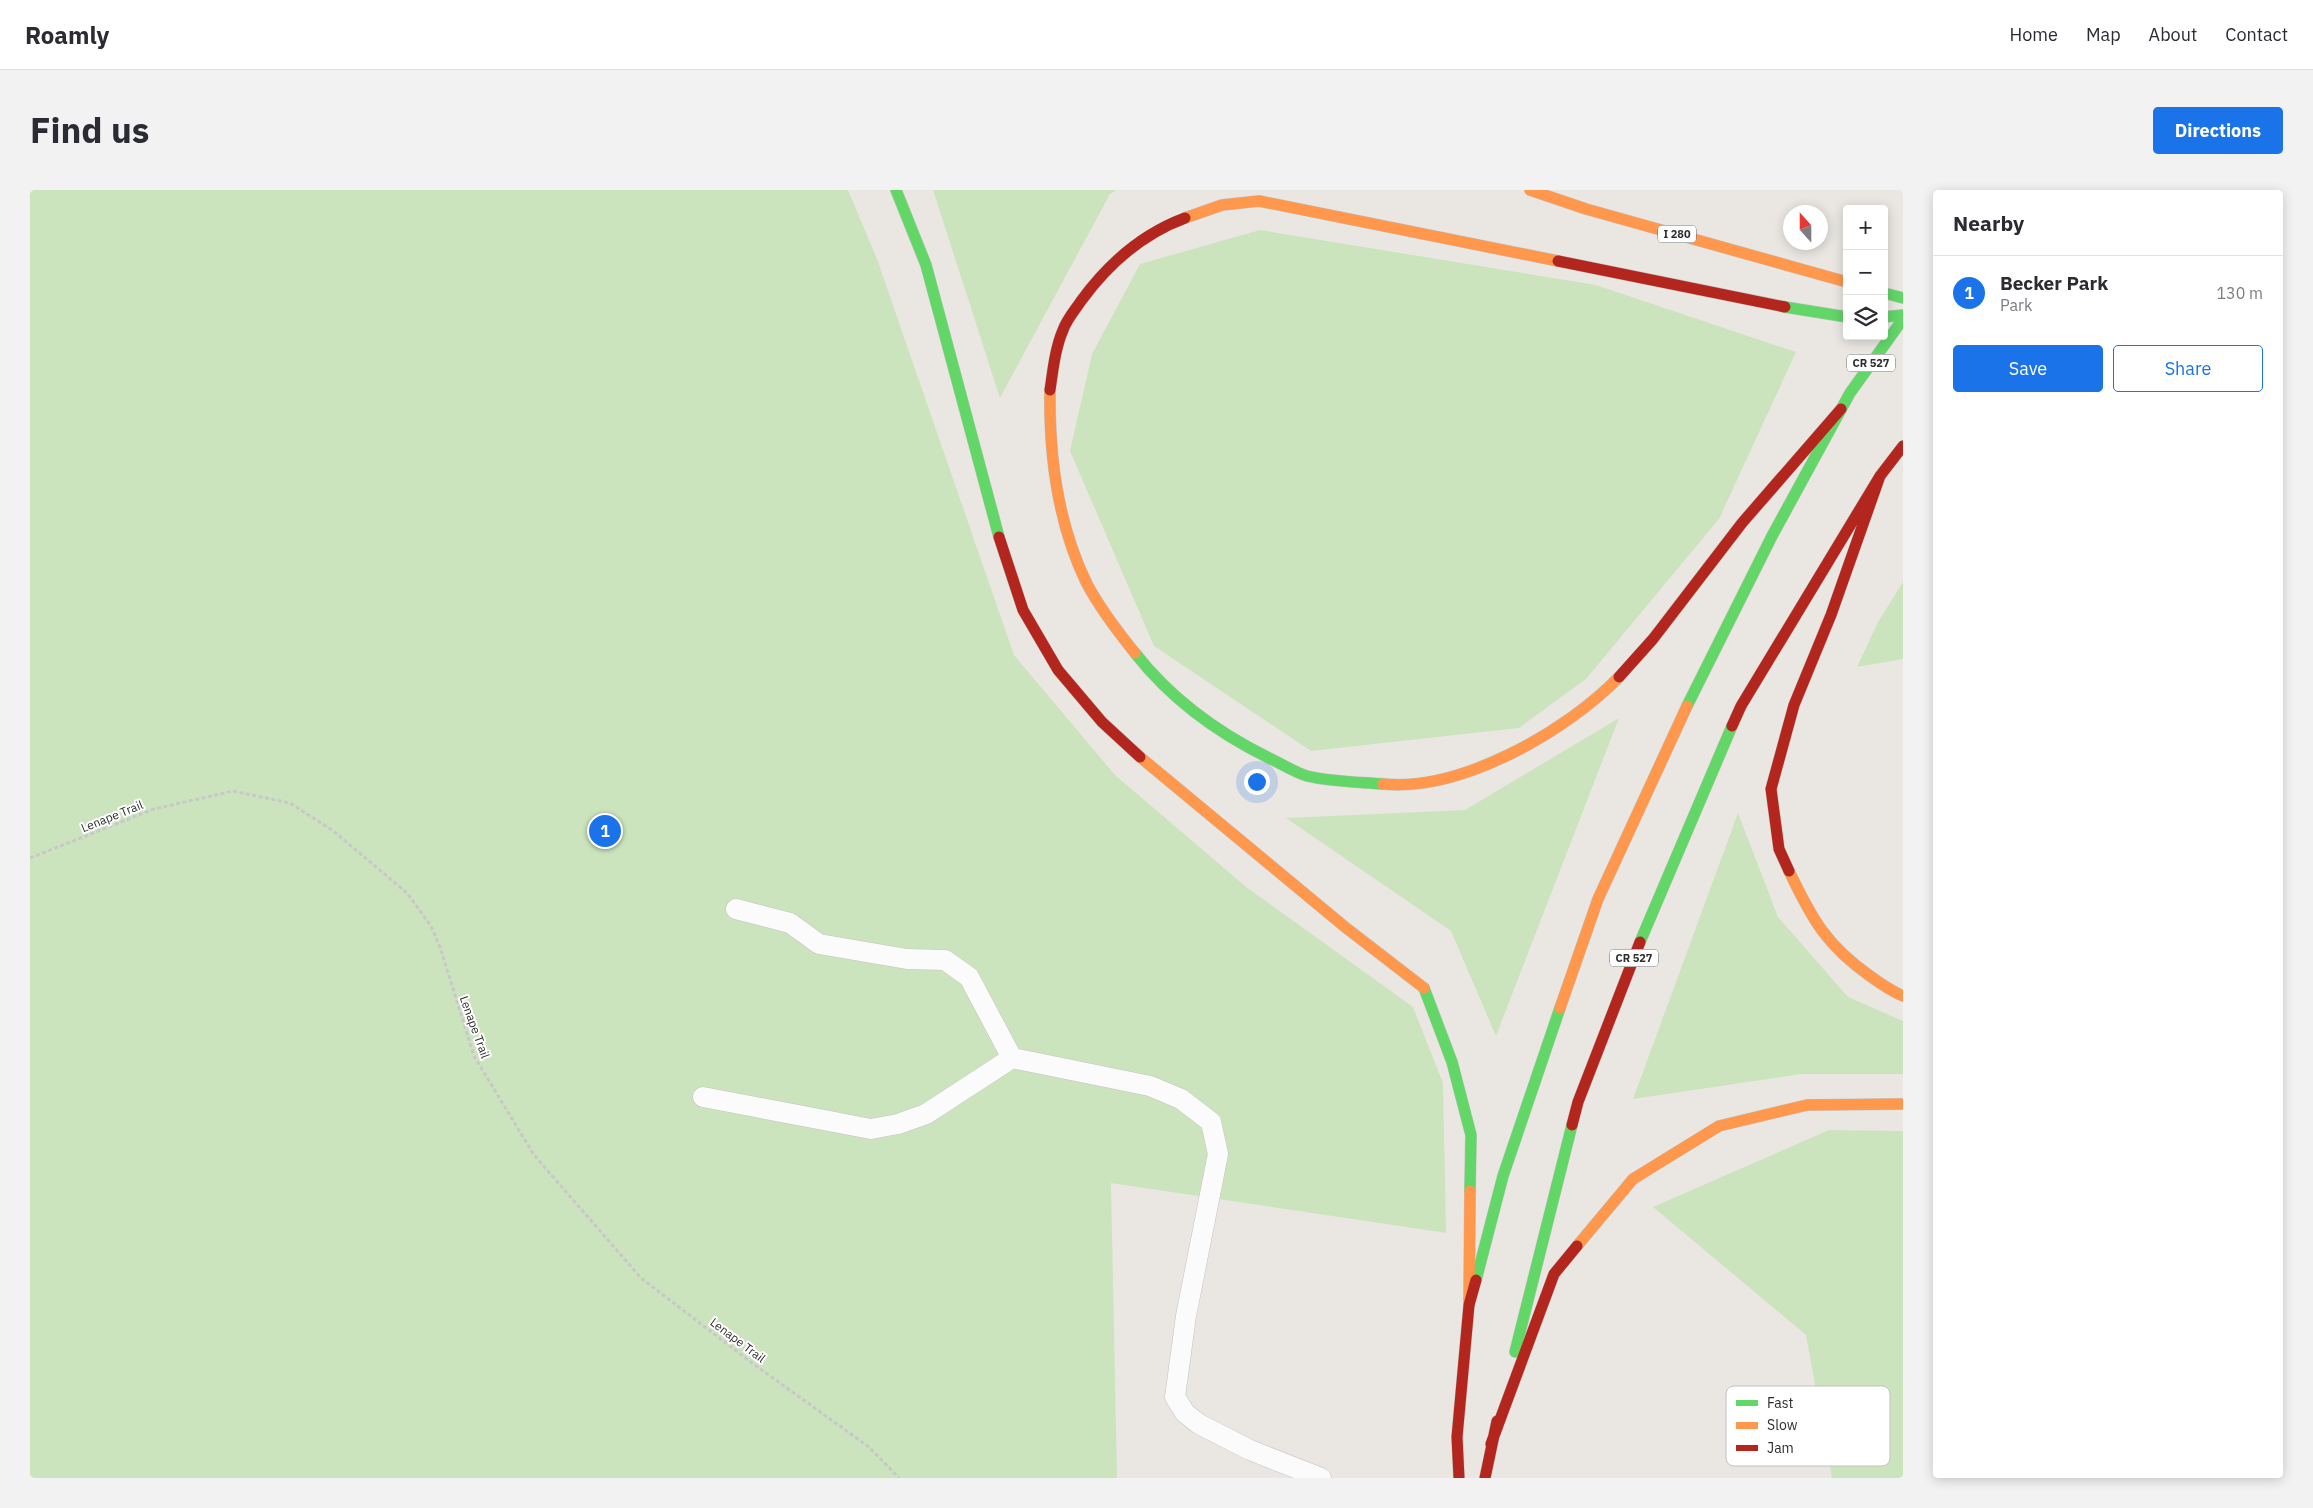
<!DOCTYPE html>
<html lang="en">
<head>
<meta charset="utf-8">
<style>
	:root { --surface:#fff; --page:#f2f2f3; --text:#2b2b33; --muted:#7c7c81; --line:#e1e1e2; --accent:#1a73e8 }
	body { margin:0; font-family:"IBM Plex Sans",sans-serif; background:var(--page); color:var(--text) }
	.controls { position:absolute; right:15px; top:15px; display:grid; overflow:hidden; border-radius:5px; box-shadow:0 2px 12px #0003 }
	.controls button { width:45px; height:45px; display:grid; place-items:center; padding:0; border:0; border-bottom:1px solid var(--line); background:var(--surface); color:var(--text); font:25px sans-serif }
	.compass { position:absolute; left:1753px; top:15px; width:45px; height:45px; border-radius:50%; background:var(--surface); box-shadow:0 2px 12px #0003; rotate:339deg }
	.you { position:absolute; left:1226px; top:591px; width:18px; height:18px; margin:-12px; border:4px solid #fff; border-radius:50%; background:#1a73e8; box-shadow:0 0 0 8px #1a73e833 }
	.badge { display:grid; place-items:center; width:32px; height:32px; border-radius:50%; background:var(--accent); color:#fff; font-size:16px; font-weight:700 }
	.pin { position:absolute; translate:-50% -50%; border:2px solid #fff; box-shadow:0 1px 5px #0006 }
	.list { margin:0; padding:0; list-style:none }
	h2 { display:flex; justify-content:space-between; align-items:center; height:65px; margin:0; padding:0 20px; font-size:21px }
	h2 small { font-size:16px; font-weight:400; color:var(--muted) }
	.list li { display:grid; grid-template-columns:32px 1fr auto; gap:15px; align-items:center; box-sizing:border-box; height:75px; padding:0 20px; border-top:1px solid var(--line) }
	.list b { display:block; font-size:19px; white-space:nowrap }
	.list p { margin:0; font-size:16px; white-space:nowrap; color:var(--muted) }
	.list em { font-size:16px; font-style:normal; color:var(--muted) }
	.actions { display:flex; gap:10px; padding:15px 20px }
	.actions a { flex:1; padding:11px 0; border:1px solid var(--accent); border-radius:5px; text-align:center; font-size:18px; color:var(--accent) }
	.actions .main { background:var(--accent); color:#fff }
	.icon { flex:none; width:28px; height:28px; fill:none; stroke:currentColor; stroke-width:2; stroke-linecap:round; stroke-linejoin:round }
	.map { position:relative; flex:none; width:1873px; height:1288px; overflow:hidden; border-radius:5px }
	header { display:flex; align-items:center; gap:30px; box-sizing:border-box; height:70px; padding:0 25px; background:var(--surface); border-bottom:1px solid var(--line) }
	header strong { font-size:24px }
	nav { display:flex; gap:28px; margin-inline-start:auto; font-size:18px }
	.intro { display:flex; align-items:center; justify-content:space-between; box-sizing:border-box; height:120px; padding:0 30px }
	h1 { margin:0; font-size:35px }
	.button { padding:12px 22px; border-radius:5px; background:var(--accent); color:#fff; font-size:18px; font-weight:700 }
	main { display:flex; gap:30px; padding:0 30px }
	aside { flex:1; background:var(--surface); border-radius:5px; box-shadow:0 2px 12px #0003 }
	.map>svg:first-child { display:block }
	.green { fill:#cce4be }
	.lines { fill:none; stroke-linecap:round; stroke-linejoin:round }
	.lane-casing { stroke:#c4c3c3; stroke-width:21 }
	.fast-casing { stroke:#c6c4c3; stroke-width:12 }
	.slow-casing { stroke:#c6c4c3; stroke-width:12 }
	.jam-casing { stroke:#c6c4c3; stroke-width:12 }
	.path { stroke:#c8c8c8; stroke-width:3; stroke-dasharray:4 2.5; stroke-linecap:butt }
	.lane { stroke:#fcfbfb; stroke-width:20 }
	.fast { stroke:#63d668; stroke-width:11 }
	.slow { stroke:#ff974d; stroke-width:11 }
	.jam { stroke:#b3261e; stroke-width:11 }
	.labels { text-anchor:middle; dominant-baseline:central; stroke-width:4; stroke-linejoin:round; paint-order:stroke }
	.shield { fill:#fff; stroke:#6c6c6c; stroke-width:1 }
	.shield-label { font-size:11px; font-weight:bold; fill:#2d2d2d }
	.street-label { font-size:12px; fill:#2d2d2d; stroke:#fff }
	.key { fill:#fff; stroke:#c0c0c0; stroke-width:1 }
	.key-label { font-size:14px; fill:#2d2d2d }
</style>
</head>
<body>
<header>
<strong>Roamly</strong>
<nav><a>Home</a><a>Map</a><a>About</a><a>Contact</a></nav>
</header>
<div class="intro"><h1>Find us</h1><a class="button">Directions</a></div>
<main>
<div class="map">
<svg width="1873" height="1288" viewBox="0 0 1873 1288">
	<rect width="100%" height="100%" fill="#eae7e3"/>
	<!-- green -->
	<path class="green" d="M0 0H818L847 69 984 465 1085 585 1215 696 1383 817 1413 893 1416 1043 1081 993 1087 1288H0Z
		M903 0H1087L1080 4 970 208Z
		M1230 40 1566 95 1766 162 1689 329 1556 489 1489 538 1281 561 1124 456 1040 261 1062 164 1110 74Z
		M1873 392V469L1827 477 1848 432Z
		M1589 528 1466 846 1421 741 1256 628 1435 620Z
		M1708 623 1748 727 1818 807 1873 831V884H1771L1603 909Z
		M1799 940 1873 941V1288H1802L1776 1145 1623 1017Z"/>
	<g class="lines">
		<defs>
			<path id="lane" d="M706 719 760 733 789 754 877 769 915 770 939 787 982 868 1120 896 1151 909 1181 932 1188 964 1156 1126 1145 1207 1155 1223 1169 1234 1220 1260 1291 1288
				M673 907 841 939 868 934 896 924 982 868"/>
			<path id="fast" d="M866 0 896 75 969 347
				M1854 103 1873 108
				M1755 117 1817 127
				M1854 127 1873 125
				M1105 463C1141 509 1188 543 1239 568 1252 574 1264 582 1277 586 1302 592 1328 592 1353 594
				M1657 516 1742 346 1820 203 1873 129
				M1610 752 1702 536
				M1394 798 1422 872 1441 945 1440 1001
				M1446 1090 1473 986 1530 818
				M1485 1162 1542 935"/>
			<path id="slow" d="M1500 0 1556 19 1817 92
				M1155 28 1192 15 1229 11 1528 71
				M1020 200C1019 265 1028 335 1057 394 1070 418 1088 442 1105 463
				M1110 567 1315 737 1394 798
				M1353 594C1431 602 1537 541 1589 487
				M1759 681C1782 729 1796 755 1840 786 1851 794 1861 801 1873 806
				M1530 818 1568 709 1657 516
				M1547 1056 1603 989 1689 936 1777 915 1873 914
				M1439 1115 1440 1001"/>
			<path id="jam" d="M1528 71 1755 117
				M1020 200C1023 180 1025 159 1033 140 1037 129 1045 120 1051 111 1078 74 1112 44 1155 28
				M969 347 993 420 1028 480 1072 532 1110 567
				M1589 487 1623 449 1712 333 1811 219
				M1702 536 1711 516 1850 286 1873 256
				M1759 681 1749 659 1741 599 1764 515 1801 425 1850 286
				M1542 935 1548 912 1610 752
				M1461 1254 1524 1084 1547 1056
				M1429 1288 1427 1247 1439 1115 1446 1090
				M1455 1288 1467 1231"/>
		</defs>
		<!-- lane casing -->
		<use href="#lane" class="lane-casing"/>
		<!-- fast casing -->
		<use href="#fast" class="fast-casing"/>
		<!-- slow casing -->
		<use href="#slow" class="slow-casing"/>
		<!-- jam casing -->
		<use href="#jam" class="jam-casing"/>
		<!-- path -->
		<path class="path" d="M0 668 124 619 203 601 260 613 302 640 377 703 401 736 410 757 444 866 504 965 611 1088 722 1173 839 1257 869 1288"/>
		<!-- lane -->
		<use href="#lane" class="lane"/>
		<!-- fast -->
		<use href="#fast" class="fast"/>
		<!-- slow -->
		<use href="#slow" class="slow"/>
		<!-- jam -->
		<use href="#jam" class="jam"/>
	</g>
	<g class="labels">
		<!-- shield labels -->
		<g class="shield">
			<rect x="1628" y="35.5" width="38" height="17" rx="4"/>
			<rect x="1817" y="164.5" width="48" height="17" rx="4"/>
			<rect x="1580" y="759.5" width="48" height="17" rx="4"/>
		</g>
		<g class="shield-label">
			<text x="1647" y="44">I 280</text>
			<text x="1841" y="173">CR 527</text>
			<text x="1604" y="768">CR 527</text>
		</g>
		<!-- street labels -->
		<g class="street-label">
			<text transform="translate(82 626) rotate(-22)">Lenape Trail</text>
			<text transform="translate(445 837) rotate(70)">Lenape Trail</text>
			<text transform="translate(708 1150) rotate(37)">Lenape Trail</text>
		</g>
	</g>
	<!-- legend -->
	<rect x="1696" y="1196" width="164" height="80" rx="8" class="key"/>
	<rect x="1706" y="1210" width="22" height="6" fill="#63d668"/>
	<rect x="1706" y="1232" width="22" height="7" fill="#ff974d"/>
	<rect x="1706" y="1255" width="22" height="6" fill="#b3261e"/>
	<g class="key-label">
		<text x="1737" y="1218">Fast</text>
		<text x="1737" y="1240">Slow</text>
		<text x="1737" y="1263">Jam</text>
	</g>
</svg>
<div class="controls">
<button>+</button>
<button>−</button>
<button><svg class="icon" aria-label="layers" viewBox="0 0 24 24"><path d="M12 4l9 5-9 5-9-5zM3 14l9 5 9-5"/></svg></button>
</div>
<svg class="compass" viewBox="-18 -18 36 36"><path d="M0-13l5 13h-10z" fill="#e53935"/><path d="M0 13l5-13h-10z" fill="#7c7c81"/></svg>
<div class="you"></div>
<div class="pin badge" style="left:575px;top:641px">1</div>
</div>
<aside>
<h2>Nearby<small></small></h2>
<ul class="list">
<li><span class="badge">1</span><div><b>Becker Park</b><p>Park</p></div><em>130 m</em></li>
</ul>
<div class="actions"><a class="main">Save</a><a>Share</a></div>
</aside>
</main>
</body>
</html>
